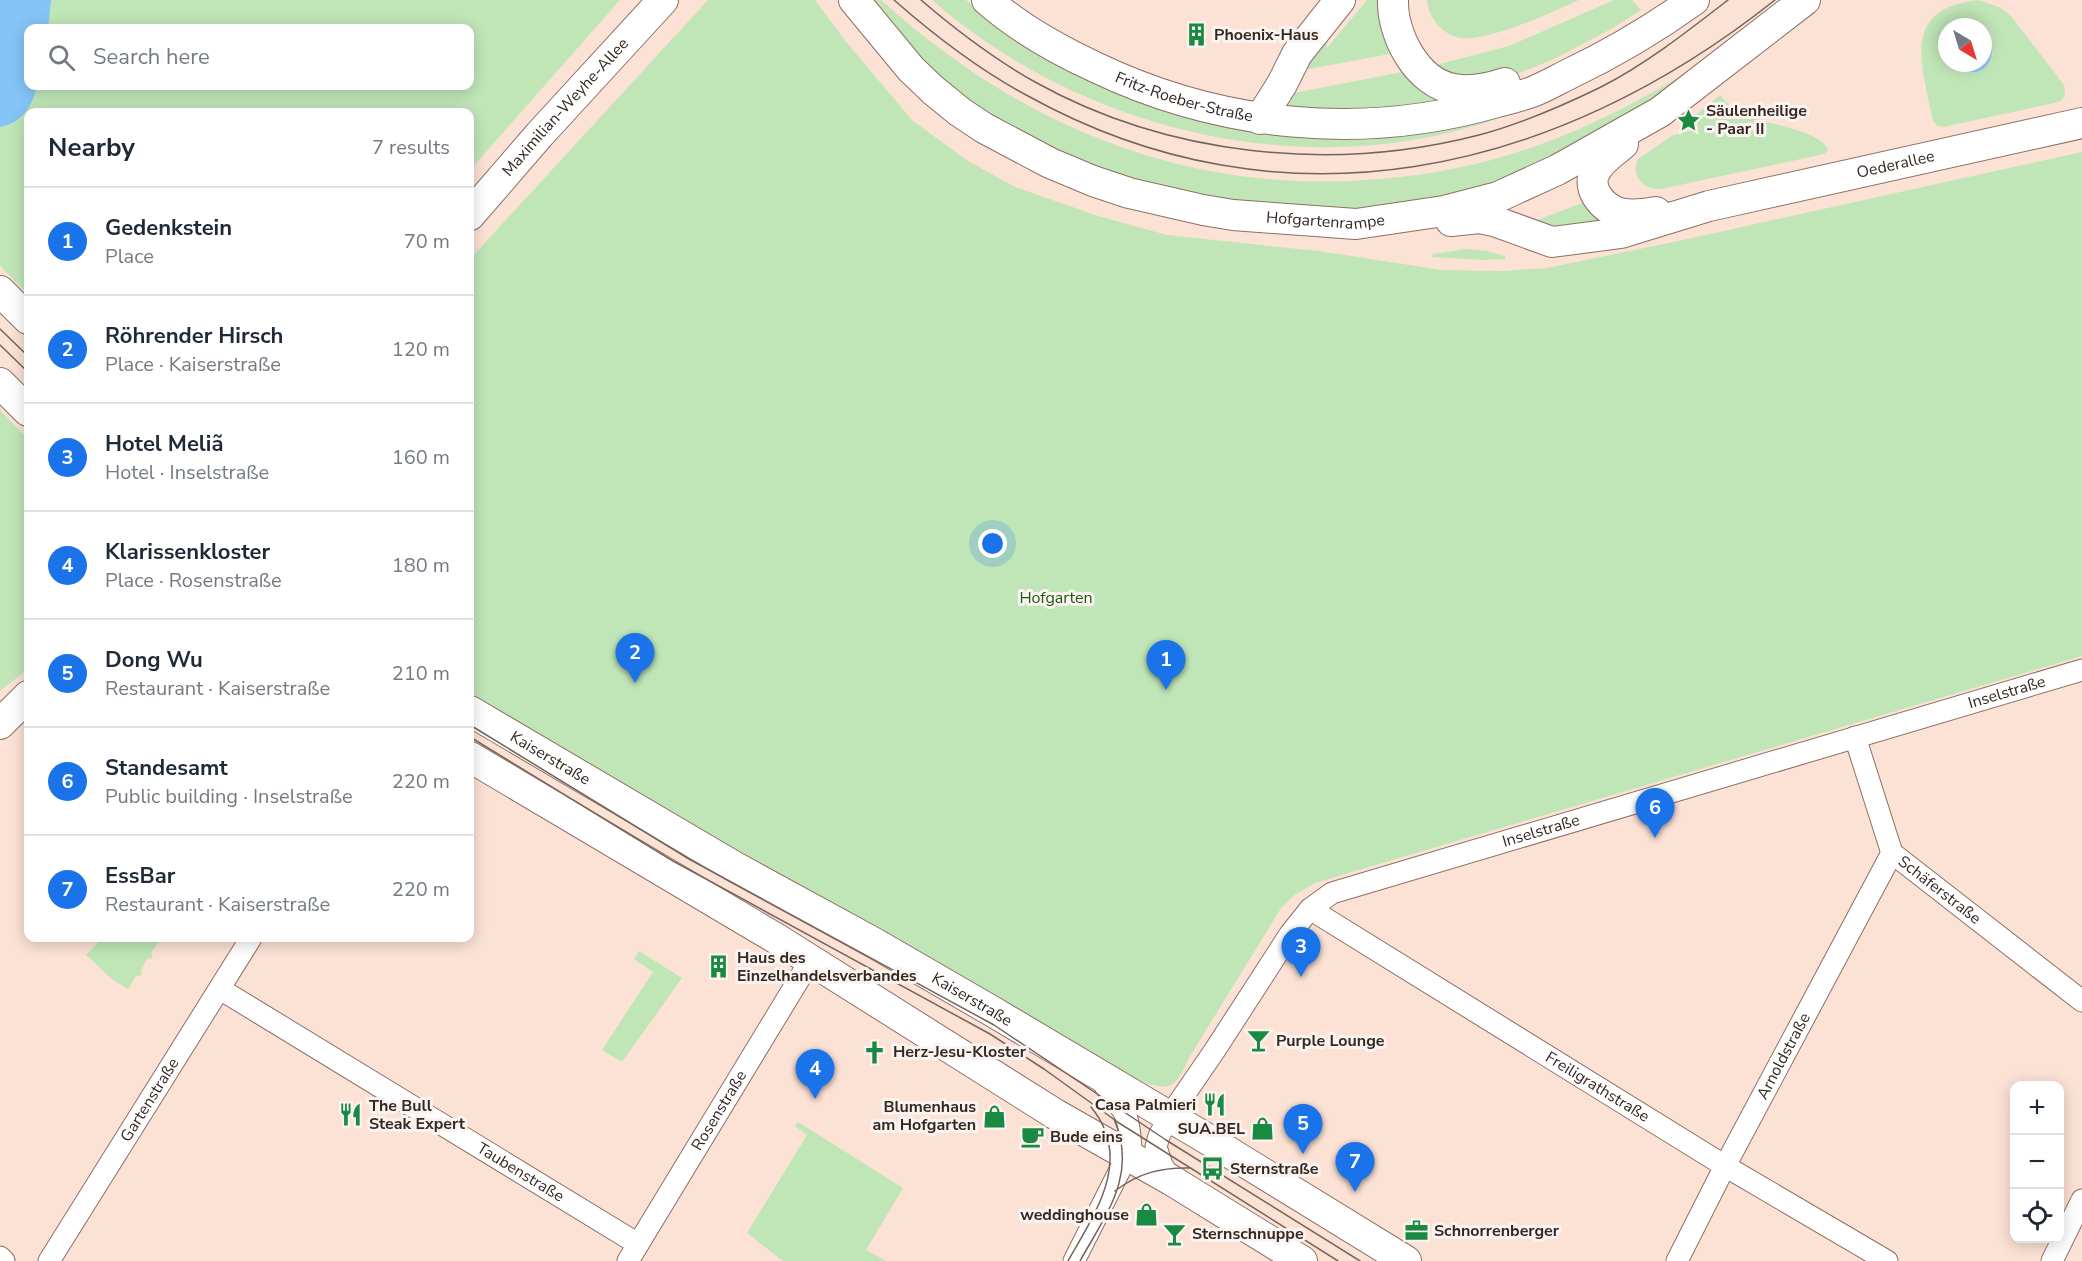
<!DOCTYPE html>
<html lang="en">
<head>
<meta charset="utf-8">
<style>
	:root { --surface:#fff; --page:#f6f6f7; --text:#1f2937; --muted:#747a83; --line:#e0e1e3; --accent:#1a73e8 }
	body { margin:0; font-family:"Nunito Sans",sans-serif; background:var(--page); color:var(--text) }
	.controls { position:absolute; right:18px; bottom:18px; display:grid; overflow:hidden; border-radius:12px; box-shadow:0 3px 15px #0003 }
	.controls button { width:54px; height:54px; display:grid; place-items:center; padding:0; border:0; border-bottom:2px solid var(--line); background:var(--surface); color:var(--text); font:30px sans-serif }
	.compass { position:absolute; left:1938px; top:18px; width:54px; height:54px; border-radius:50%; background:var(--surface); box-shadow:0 3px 15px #0003; rotate:142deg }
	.you { position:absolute; left:993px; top:544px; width:21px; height:21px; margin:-15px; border:4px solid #fff; border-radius:50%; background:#1a73e8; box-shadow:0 0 0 9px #1a73e833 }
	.badge { display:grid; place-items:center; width:39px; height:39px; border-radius:50%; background:var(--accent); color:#fff; font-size:20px; font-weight:700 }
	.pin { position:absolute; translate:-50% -50px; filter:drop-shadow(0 2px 3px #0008) }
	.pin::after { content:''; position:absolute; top:32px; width:21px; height:18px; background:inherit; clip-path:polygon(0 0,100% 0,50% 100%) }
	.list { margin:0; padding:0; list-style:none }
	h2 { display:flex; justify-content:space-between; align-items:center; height:78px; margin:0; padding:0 24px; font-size:26px }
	h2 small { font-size:20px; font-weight:400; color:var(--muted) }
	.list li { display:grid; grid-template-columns:39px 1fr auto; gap:18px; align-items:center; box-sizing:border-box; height:108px; padding:0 24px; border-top:2px solid var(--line) }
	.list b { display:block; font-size:22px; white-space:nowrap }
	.list p { margin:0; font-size:20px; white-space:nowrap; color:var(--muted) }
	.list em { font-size:20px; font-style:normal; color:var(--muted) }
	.icon { flex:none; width:33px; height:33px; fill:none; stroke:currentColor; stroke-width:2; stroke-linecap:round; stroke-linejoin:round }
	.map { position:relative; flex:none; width:2082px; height:1261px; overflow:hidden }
	.search { position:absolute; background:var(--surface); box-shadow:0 3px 15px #0003; left:24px; top:24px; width:450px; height:66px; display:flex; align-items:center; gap:15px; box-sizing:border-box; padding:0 21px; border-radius:12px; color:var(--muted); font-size:22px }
	.panel { position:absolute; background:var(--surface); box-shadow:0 3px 15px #0003; left:24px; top:108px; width:450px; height:834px; border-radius:12px }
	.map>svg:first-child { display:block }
	.green { fill:#c0e6b8; fill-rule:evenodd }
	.water { fill:#85c4f7 }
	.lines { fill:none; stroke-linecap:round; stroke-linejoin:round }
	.street-casing { stroke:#8d7063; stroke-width:23 }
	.secondary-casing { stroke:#8d7063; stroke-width:32 }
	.street { stroke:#fff; stroke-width:21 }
	.secondary { stroke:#fff; stroke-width:30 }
	.tram { stroke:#75645c; stroke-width:1.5 }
	.labels { text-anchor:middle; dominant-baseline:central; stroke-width:6; stroke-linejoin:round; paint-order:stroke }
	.poi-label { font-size:16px; font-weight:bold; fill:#342822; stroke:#faf3f0; text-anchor:start }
	.street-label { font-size:16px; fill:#342822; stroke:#faf3f0 }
	.park-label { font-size:16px; fill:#1d590e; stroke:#faf3f0 }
</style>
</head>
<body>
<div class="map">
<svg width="2082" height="1261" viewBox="0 0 2082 1261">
	<rect width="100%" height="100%" fill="#fce1d5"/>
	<!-- green -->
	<path class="green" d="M0 0H620L470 170V112H28V294L0 266ZM28 28H470V86H28Z
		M708 0H815L847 43 913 121 968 161 1015 187 1098 216 1167 235 1318 251 1442 270 1502 271 1547 268 1683 240 2082 152V656L1315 883 1294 895 1281 908 1189 1058C1175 1086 1173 1093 1141 1081 915 955 688 831 470 693V259Z
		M866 0H881C1021 127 1190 196 1380 179 1442 174 1503 160 1560 137 1605 119 1648 96 1689 71L1638 112 1505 186 1370 213 1231 202 1128 180 1031 141 934 79Z
		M932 0H966L988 18 1307 136 1612 68 1614 69C1546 104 1476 131 1400 142 1234 165 1058 110 932 0Z
		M1367 0H1378L1380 27 1390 54 1309 69 1297 68 1325 28 1327 48Z
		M1427 0H1579C1553 12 1488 42 1461 38 1443 36 1428 17 1427 0Z
		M1614 0H1632L1641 10 1613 28 1552 60 1509 77 1455 76 1436 65 1509 46Z
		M1979 0 2001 8 2011 16 2064 85 2065 96 2059 102 1943 127 1937 126 1933 121C1922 66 1899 8 1979 0ZM1947 27H1983V35L1989 41 1993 55 1973 73 1960 69 1954 63H1947Z
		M1402 72 1421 90 1437 98 1438 103 1329 112 1279 105 1289 94Z
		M1720 95C1727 103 1733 110 1742 114 1762 124 1820 129 1828 150L1824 154 1661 189C1644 190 1630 176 1638 159L1673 135 1698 129 1696 115Z
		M1584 202 1601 220 1583 231 1530 223Z
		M1467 249 1487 251 1505 256V259L1482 260 1432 257 1433 254Z
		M0 410 28 439V669L0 691Z
		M102 938H161L151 953 153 958 147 959 141 970 142 975 136 976 128 989 113 980 86 955Z
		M639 951 682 978 622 1062 602 1050 653 972 634 959Z
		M798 1122 903 1188 866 1250 886 1261H783L747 1233 807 1135 795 1126Z"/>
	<!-- water -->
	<path class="water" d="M0 0H51L48 28H28V86H37C32 107 22 123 0 127Z
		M1983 35 1992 48C1993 71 1969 81 1954 63H1983Z"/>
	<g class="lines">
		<defs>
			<g id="street">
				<path id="s1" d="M1855 737 1892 853 2082 1001"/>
				<path id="s2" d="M1310 909 1725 1166 1887 1261"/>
				<path id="s3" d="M220 989 638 1244"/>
				<path id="s4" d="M1171 1180 1162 1165 1156 1147 1159 1136 1169 1117 1215 1050 1290 934 1310 909 1332 893 2082 670"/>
				<path d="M0 1257 4 1261"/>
				<path id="s5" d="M49 1261 251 938"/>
				<path id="s6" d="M628 1261 810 961"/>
				<path d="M1074 1261 1131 1148C1130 1137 1130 1124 1125 1114 1117 1100 1108 1095 1101 1078"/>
				<path id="s7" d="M1677 1261 1725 1166 1892 853"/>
				<path d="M2052 1261 2082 1200"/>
			</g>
			<g id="secondary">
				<path id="s8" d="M854 0 911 69 933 90 960 112 984 128 1050 163 1093 181 1129 193 1203 210 1233 215 1356 224 1444 211 1498 197 1557 170 1660 112 1805 0"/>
				<path id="s9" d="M987 0C1019 28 1056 49 1095 67 1220 127 1363 141 1497 102 1509 99 1521 96 1532 92 1545 87 1557 80 1569 74 1613 53 1655 28 1694 0"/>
				<path d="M1393 0C1392 35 1417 83 1454 89 1470 92 1490 88 1505 83"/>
				<path d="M1260 119 1282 84 1297 54 1340 0"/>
				<path d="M1623 144C1614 152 1599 161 1594 174 1591 181 1593 190 1597 196 1611 218 1633 216 1656 212"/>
				<path id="s10" d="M470 215 540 134 663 0"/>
				<path id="s11" d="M1451 221 1479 218 1494 221 1552 242 1621 233 1709 206 2082 123"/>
				<path d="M0 291 28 319"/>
				<path d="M0 383 28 411"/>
				<path id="s12" d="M470 711 735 867 876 944 990 1010 1209 1140 1406 1261"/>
				<path d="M0 724 28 696"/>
				<path d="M470 757 777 939 1055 1114 1171 1180 1302 1261"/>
			</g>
		</defs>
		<!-- street casing -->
		<use href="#street" class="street-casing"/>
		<!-- secondary casing -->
		<use href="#secondary" class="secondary-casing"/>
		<!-- street -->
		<use href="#street" class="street"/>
		<!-- secondary -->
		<use href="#secondary" class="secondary"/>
		<!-- tram -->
		<path class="tram" d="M894 0C935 36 979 70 1028 96 1283 237 1555 175 1775 0
			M921 0C957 31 994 59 1035 82 1168 156 1332 173 1479 135 1521 124 1562 106 1601 87 1646 64 1688 31 1728 0
			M0 329 28 356
			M0 345 28 372
			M470 725 689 859 994 1025 1166 1140 1360 1261
			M470 737 673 861 990 1034 1044 1069 1119 1123 1338 1261
			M1115 1191C1138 1173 1162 1167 1191 1168
			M1068 1261C1095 1213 1134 1159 1091 1107
			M1080 1261C1106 1214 1138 1175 1114 1119"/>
	</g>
	<!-- icons -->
	<defs>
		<symbol id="building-bare" viewBox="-9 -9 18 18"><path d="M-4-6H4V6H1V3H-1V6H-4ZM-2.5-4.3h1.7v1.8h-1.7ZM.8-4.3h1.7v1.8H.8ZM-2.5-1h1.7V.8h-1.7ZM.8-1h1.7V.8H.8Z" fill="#1a8941" stroke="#faf3f0" stroke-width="2.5" paint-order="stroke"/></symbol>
		<symbol id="sight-bare" viewBox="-9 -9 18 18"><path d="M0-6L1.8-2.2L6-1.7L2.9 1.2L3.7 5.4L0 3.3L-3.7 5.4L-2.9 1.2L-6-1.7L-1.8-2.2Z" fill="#1a8941" stroke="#faf3f0" stroke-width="2.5" paint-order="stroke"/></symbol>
		<symbol id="bar-bare" viewBox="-9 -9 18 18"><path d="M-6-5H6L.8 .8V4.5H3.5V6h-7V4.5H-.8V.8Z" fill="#1a8941" stroke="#faf3f0" stroke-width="2.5" paint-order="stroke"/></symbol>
		<symbol id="church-bare" viewBox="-9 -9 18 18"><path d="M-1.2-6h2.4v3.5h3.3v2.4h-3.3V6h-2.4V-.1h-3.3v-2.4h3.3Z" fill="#1a8941" stroke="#faf3f0" stroke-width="2.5" paint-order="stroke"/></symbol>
		<symbol id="restaurant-bare" viewBox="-9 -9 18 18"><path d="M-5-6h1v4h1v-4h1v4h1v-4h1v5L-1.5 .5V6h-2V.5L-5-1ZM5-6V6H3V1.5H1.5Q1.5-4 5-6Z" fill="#1a8941" stroke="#faf3f0" stroke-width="2.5" paint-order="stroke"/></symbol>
		<symbol id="shop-bare" viewBox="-9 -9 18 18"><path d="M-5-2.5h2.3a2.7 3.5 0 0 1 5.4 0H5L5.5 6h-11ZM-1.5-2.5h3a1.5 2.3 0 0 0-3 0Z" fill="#1a8941" stroke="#faf3f0" stroke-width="2.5" paint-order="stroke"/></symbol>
		<symbol id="cafe-bare" viewBox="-9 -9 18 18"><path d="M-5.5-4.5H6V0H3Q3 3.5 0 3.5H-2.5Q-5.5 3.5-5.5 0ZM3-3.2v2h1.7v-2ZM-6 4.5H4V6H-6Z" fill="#1a8941" stroke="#faf3f0" stroke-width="2.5" paint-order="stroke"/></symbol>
		<symbol id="bus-bare" viewBox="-9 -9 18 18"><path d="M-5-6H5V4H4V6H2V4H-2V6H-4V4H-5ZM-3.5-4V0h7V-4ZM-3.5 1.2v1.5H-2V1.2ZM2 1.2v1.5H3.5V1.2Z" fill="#1a8941" stroke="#faf3f0" stroke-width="2.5" paint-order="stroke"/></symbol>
		<symbol id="office-bare" viewBox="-9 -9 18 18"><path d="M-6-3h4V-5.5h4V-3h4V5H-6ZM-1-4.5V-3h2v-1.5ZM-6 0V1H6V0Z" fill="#1a8941" stroke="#faf3f0" stroke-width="2.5" paint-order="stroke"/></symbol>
	</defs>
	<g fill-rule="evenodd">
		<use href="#building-bare" x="1180" y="18" width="33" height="33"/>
		<use href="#sight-bare" x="1672" y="104" width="33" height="33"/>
		<use href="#building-bare" x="702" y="950" width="33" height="33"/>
		<use href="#bar-bare" x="1242" y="1024" width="33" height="33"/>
		<use href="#church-bare" x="858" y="1036" width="33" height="33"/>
		<use href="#restaurant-bare" x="1198" y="1088" width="33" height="33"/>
		<use href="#restaurant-bare" x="334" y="1098" width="33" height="33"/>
		<use href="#shop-bare" x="978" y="1100" width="33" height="33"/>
		<use href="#shop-bare" x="1246" y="1112" width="33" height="33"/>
		<use href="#cafe-bare" x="1016" y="1120" width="33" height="33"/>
		<use href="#bus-bare" x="1196" y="1152" width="33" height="33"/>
		<use href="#shop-bare" x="1130" y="1198" width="33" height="33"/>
		<use href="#office-bare" x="1400" y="1214" width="33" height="33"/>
		<use href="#bar-bare" x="1158" y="1218" width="33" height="33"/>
	</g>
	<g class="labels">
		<!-- poi labels -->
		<g class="poi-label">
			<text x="1214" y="35">Phoenix-Haus</text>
			<text x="1706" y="111">Säulenheilige<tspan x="1706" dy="18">- Paar II</tspan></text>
			<text x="737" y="958">Haus des<tspan x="737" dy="18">Einzelhandelsverbandes</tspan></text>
			<text x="1276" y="1041">Purple Lounge</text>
			<text x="893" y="1052">Herz-Jesu-Kloster</text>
			<text x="1196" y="1105" text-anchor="end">Casa Palmieri</text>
			<text x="369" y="1106">The Bull<tspan x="369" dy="18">Steak Expert</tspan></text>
			<text x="976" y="1107" text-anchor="end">Blumenhaus<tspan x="976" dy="18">am Hofgarten</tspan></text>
			<text x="1245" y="1129" text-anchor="end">SUA.BEL</text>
			<text x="1050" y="1137">Bude eins</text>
			<text x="1230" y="1169">Sternstraße</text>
			<text x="1129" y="1215" text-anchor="end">weddinghouse</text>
			<text x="1434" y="1231">Schnorrenberger</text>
			<text x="1192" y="1234">Sternschnuppe</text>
		</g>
		<!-- street labels -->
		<g class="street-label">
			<text stroke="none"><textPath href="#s9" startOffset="222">Fritz-Roeber-Straße</textPath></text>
			<text stroke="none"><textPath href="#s10" startOffset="144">Maximilian-Weyhe-Allee</textPath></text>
			<text stroke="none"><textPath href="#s11" startOffset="458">Oederallee</textPath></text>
			<text stroke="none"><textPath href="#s8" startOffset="542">Hofgartenrampe</textPath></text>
			<text stroke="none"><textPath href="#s4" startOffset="1052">Inselstraße</textPath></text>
			<text stroke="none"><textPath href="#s12" startOffset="93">Kaiserstraße</textPath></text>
			<text stroke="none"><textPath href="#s4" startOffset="566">Inselstraße</textPath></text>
			<text stroke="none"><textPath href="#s1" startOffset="182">Schäferstraße</textPath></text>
			<text stroke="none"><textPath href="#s12" startOffset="579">Kaiserstraße</textPath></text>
			<text stroke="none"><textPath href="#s7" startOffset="231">Arnoldstraße</textPath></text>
			<text stroke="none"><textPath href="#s2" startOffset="338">Freiligrathstraße</textPath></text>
			<text stroke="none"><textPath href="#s5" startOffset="190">Gartenstraße</textPath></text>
			<text stroke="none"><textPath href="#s6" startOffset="176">Rosenstraße</textPath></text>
			<text stroke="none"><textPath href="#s3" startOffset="352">Taubenstraße</textPath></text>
		</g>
		<!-- park labels -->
		<g class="park-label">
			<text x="1056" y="598">Hofgarten</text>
		</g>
	</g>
</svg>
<div class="controls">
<button>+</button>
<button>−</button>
<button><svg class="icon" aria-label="locate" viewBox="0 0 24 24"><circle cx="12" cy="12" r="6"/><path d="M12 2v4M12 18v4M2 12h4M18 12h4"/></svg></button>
</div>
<svg class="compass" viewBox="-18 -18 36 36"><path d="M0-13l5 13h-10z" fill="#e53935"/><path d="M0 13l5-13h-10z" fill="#747a83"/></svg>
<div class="you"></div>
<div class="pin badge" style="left:1166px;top:690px">1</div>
<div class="pin badge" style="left:635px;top:683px">2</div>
<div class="pin badge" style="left:1301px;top:977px">3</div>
<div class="pin badge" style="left:815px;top:1099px">4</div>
<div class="pin badge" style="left:1303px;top:1154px">5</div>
<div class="pin badge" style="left:1655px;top:838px">6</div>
<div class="pin badge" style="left:1355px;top:1192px">7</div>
<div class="search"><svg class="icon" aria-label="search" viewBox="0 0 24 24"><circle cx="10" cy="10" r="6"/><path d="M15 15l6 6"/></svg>Search here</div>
<section class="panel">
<h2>Nearby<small>7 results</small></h2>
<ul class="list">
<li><span class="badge">1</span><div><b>Gedenkstein</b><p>Place</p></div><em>70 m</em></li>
<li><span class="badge">2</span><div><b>Röhrender Hirsch</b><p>Place · Kaiserstraße</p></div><em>120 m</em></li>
<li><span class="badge">3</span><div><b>Hotel Meliã</b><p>Hotel · Inselstraße</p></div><em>160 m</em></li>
<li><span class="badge">4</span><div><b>Klarissenkloster</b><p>Place · Rosenstraße</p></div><em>180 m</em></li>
<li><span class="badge">5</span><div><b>Dong Wu</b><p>Restaurant · Kaiserstraße</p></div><em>210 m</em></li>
<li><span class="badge">6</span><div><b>Standesamt</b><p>Public building · Inselstraße</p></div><em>220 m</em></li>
<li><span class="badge">7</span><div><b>EssBar</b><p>Restaurant · Kaiserstraße</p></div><em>220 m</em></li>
</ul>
</section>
</div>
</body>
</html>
